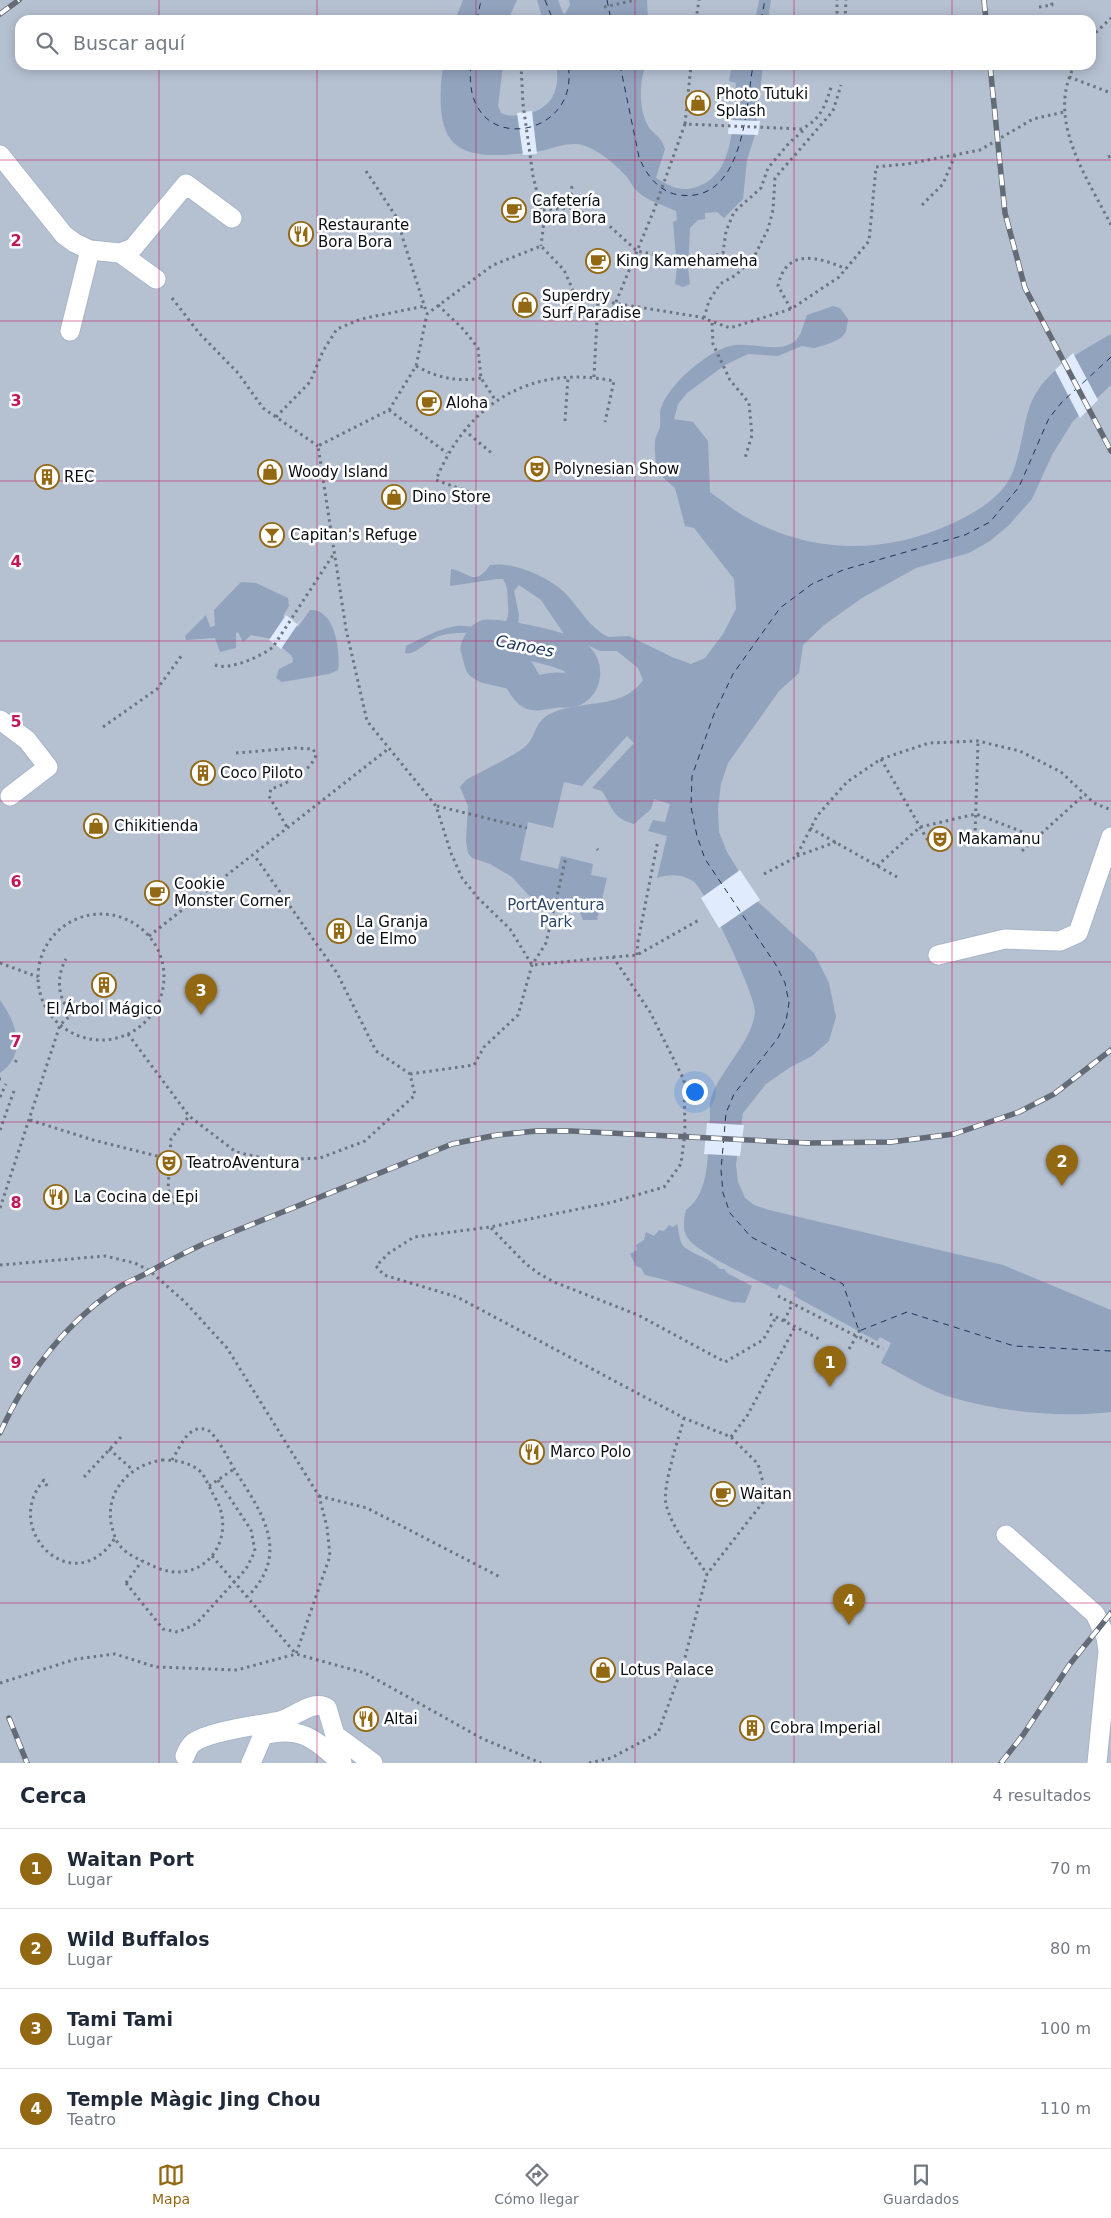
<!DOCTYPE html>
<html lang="es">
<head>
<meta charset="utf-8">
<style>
	:root { --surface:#fff; --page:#f2f2f3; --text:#1f2937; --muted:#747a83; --line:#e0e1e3; --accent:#936813 }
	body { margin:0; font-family:"DejaVu Sans",sans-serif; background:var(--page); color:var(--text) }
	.you { position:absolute; left:694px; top:1091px; width:18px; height:18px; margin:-12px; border:4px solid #fff; border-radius:50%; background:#1a73e8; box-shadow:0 0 0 8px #1a73e833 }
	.badge { display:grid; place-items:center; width:32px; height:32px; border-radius:50%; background:var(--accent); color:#fff; font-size:16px; font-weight:700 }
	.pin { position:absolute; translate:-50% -41px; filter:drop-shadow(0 1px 2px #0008) }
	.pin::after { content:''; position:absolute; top:26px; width:18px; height:15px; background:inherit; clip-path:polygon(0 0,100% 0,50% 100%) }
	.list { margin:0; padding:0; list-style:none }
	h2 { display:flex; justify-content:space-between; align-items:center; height:65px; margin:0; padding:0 20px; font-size:21px }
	h2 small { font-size:16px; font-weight:400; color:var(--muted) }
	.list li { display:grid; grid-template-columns:32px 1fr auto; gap:15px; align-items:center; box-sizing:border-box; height:80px; padding:0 20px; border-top:1px solid var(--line) }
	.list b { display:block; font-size:19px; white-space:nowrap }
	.list p { margin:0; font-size:16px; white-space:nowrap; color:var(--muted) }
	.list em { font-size:16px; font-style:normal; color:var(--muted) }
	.icon { flex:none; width:28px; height:28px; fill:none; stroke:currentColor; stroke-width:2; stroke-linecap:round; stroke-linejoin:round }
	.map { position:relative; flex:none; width:1111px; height:1763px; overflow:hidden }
	.search { position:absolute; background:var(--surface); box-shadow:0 2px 12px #0003; left:15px; right:15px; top:15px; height:55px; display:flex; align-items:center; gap:12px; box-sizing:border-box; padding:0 18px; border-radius:15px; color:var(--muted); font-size:19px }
	.sheet { height:385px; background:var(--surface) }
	nav { display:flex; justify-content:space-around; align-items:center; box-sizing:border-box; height:70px; border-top:1px solid var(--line); background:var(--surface); font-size:14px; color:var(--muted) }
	nav a { display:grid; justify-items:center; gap:2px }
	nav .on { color:var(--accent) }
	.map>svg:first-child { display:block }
	.green { fill:#b5c0d1; fill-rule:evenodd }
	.water { fill:#92a3bd }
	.pier { fill:#e0ebfd }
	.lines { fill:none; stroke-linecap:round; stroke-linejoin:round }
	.canal { stroke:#92a3bd; stroke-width:35 }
	.ferry { stroke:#1c3459; stroke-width:1; stroke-dasharray:6 5; stroke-linecap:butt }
	.service-casing { stroke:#a7b5ca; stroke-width:21 }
	.path { stroke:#6c7480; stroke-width:3; stroke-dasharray:2.5 4; stroke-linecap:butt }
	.service { stroke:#fff; stroke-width:19 }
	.rail-casing { stroke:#636b77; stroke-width:5.5 }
	.rail { stroke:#fff; stroke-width:4; stroke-dasharray:11; stroke-linecap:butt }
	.path-bridge { stroke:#6c7480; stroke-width:3; stroke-dasharray:2.5 4; stroke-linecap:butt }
	.grid { fill:none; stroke:#c2185b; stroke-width:1; stroke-opacity:0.55 }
	.labels { text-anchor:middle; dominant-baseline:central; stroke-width:5; stroke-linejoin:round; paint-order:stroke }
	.poi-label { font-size:15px; fill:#090e15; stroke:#fff; text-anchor:start }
	.park-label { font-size:15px; fill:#2d466c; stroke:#fff }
	.water-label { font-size:16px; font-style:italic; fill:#1c3459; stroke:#fff }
	.grid-label { font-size:16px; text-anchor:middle; font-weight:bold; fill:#c2185b; stroke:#fff; stroke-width:5; stroke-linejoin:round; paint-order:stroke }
</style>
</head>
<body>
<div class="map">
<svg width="1111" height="1763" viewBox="0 0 1111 1763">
	<rect width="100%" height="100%" fill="#e0ebfd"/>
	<!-- green -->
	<path class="green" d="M0 0H1111V1763H0ZM20 20H1091V65H20Z"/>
	<!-- water -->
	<path class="water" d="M463 0H517L508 20H455Z
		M537 0H558L563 13 565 14 570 5 569 0H647L648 20H543Z
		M759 0H771L768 20H744L746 17 756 16Z
		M443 65H503L498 106 501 113C510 117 515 116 525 114 551 110 561 90 556 65H646C639 81 639 109 647 124 653 135 661 135 665 149L656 178C671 187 682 193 699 186 737 172 732 116 736 83L729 81 732 65H763L755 135 747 160 743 199 724 218 717 212 705 213V219L698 220 690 228 688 269 690 284 683 287 675 284 677 268 673 222 677 220 676 211C663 205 645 200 636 190 632 186 630 181 627 177 615 164 595 146 577 144 564 143 551 149 540 151 458 163 432 152 443 65Z
		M833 306 840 308 848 319 846 332 841 338 828 344 814 348 802 346 778 356 748 354 725 365 687 393 678 404 674 419 693 422 708 441 710 492C721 500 732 509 744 516 809 554 884 555 951 524 973 514 999 499 1010 478 1020 458 1022 433 1028 412 1038 374 1079 352 1111 334V385L1073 421 1052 455 1032 499 1009 525 990 541 969 553 916 568 862 598 824 625 803 645 799 673 779 691 728 763 721 784 718 808 719 832 727 852 757 901 814 953 829 983 836 1017 829 1041 812 1056 789 1068 766 1084 743 1113 736 1165 738 1182 745 1198 754 1205 769 1210 1003 1265 1111 1310V1412C1058 1418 1001 1412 950 1397 927 1390 903 1374 881 1363L891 1343 880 1337 877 1341 794 1296 796 1292 780 1284 777 1290C757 1280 696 1253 687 1237 682 1228 684 1219 686 1210 712 1192 707 1147 710 1118 710 1111 709 1102 712 1095 722 1069 754 1038 755 1011 755 994 706 890 693 881 682 874 668 874 657 878L667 836 648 831 653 820 665 822 670 804 654 799 651 809 634 824C612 818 613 808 602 791L592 788 634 743 627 736 582 786 564 782 553 828 528 822 520 860 558 869 561 856 593 864 591 875 607 878 597 920H583C573 888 557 904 533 900L512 877 490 864 472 858 468 853 466 841 468 806 460 787 466 780C480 772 516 755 526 746 535 737 535 724 545 717 575 697 620 713 643 680L638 668 617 651H600L564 634 541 600 519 585 514 591 519 615 518 626C492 637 465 629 439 636 428 639 416 656 405 653L406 646C422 638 438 629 456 626 477 624 512 641 508 605 507 595 509 588 503 579H497L450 586 451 569C470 572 474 588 490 565 513 561 551 578 567 595 580 609 590 628 608 637L629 636 672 657 691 664 705 658 723 634 736 609 734 579 694 528 685 526 675 488 657 472C656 462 654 451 655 441 655 436 659 432 660 427 661 421 659 414 661 408 668 385 708 351 730 346 750 341 775 354 794 342 802 336 803 324 807 315Z
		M241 582 256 583 288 598 289 606 283 616 298 627 310 610C335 608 341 652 338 670L329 674 282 682 276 678 279 669 293 662 292 656 272 639 251 635 243 642 238 632 236 633V648L220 652 215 638 186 640 185 636 206 615 210 627 215 626 214 610Z
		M0 1000C16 1022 28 1054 0 1073Z
		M677 1224C679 1229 679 1243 684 1247 696 1256 710 1258 720 1269H724L727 1273 752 1286 745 1303C740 1302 733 1303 729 1301 701 1292 674 1281 645 1275L641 1268 636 1266 630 1254 637 1250 636 1245 644 1240 646 1232 654 1236 659 1230 664 1231 669 1225 673 1227Z"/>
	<!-- pier -->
	<path class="pier" d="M532 111 537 154 523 155 517 113Z
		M729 120 760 121 758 135 728 134Z
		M1073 353 1098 400 1080 418 1055 370Z
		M286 615 297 624 302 618 281 649 269 640Z
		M740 870 760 900 719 928 701 898Z
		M707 1123 744 1125 740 1156 704 1154Z"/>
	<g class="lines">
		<!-- canal -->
		<path class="canal" d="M487 637C504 637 565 648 577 659 586 668 584 684 573 689 567 691 563 690 557 690 531 692 534 701 518 673L487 666 482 663 478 648 482 640Z"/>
		<!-- ferry -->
		<path class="ferry" d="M545 0 553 20
			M607 0 611 20
			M477 20 481 0
			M761 20 765 0
			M471 65C460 159 582 141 568 65
			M620 65 639 157C646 175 659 192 679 195 744 204 746 108 753 65
			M1111 357 1062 402 1049 418 1019 487 990 522 965 535 843 570 812 584 780 608 733 674 714 714 692 776 691 807 697 836 705 859 776 965 785 983 789 1003 786 1021 778 1038 734 1094 726 1113 721 1170 723 1193 730 1213 751 1237 843 1284 859 1331 907 1312 1014 1346 1111 1351"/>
		<defs>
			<path id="service" d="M0 155 64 235 75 243 90 250 120 253 133 248 186 184 232 218
				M120 253 156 279
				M70 331 90 250
				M0 720 27 740 48 767 10 796
				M938 955 1005 939 1060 941 1078 933 1111 837
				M1006 1535 1095 1614 1106 1637 1108 1651 1097 1763
				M267 1734C303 1726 316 1741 342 1763
				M185 1756C187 1751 189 1746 193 1743 208 1731 260 1725 280 1721 295 1717 313 1699 327 1708L335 1735 373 1763
				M251 1763 263 1735"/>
		</defs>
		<!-- service casing -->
		<use href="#service" class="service-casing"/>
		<!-- path -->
		<path class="path" d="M604 7 636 0
			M1039 7 1052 5 1051 0
			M696 20 699 0
			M837 20V0
			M845 20 846 0
			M1091 37 1111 18
			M521 65 523 104 533 176 544 221 541 246
			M1075 65C1045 119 1087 177 1111 225
			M1069 77 1111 93
			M685 124 691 65
			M1108 157 1111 156
			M366 171 399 221 402 236 427 314
			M922 205 943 184 955 155
			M570 208 572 185
			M543 210 570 208 603 220 637 251 666 257 699 259 723 253 726 231 734 212 761 188 768 168 789 143 805 129
			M172 298 199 333 238 373 263 408 318 446
			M616 302 654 210 685 124 801 129C821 120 826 104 832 84
			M438 305 464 330 478 348 481 378 496 401
			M791 309 778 286C786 247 819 257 846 269
			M704 318 709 301 720 284 736 275 754 257 768 229 773 210 775 178 833 111 841 85
			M712 323 713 344 730 380 749 403 752 435 745 458
			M416 366C438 378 456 382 481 378
			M594 377 598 301
			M389 410 447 453
			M276 417 310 382 323 351 337 329 361 319 425 306
			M565 421 568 377
			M464 430 494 455
			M469 492 436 480C467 403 532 364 614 381L605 422
			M215 665C229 671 262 656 273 647L333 555
			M103 727 157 689 182 655
			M236 753 295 748 313 749 316 755C310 772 288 783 271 789L269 796 288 829
			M881 759 931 846
			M437 806 527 828
			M810 828 897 877
			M975 837 978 741
			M597 849 598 850
			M1022 851 1085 794
			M797 856 836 842
			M877 866 920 827 976 814 1036 837
			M764 874 796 857 817 816 847 782 881 759 929 743 978 741 1020 751 1061 772 1094 803 1111 810
			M38 977a63 63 0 1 1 126 0a63 63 0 1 1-126 0Z
			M149 936 388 749
			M637 955 638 941 658 840
			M613 957 637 955 699 920
			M0 963 38 977
			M128 1034 189 1116 236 1152 272 1160 320 1158 365 1141 415 1095 410 1074 376 1051 337 973 254 855
			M15 1062 17 1060
			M410 1074 474 1065 484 1047 518 1015 532 965 546 943 566 857
			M0 1079H1
			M0 1097 6 1084
			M30 1120 93 1140 169 1159
			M0 1130 15 1088
			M175 1204 168 1189 171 1139 189 1116
			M0 1208 60 1025 72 1014C57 998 56 977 66 959
			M491 1228 526 1264 538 1273 554 1282 638 1315 725 1362 763 1340 776 1317
			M0 1265 105 1256 135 1263 150 1271 185 1302 227 1348 319 1496 327 1527 330 1556 296 1654
			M778 1296 854 1335 859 1331 861 1338 883 1349
			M770 1314 821 1340
			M784 1321 793 1303
			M849 1349 859 1332
			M684 1418C679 1438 662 1486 666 1504 672 1529 693 1553 707 1574
			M731 1437 747 1416 795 1327
			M109 1449 133 1470
			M162 1460C175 1460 190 1462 201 1472 205 1477 209 1486 212 1492 215 1498 220 1505 221 1512 228 1538 213 1566 187 1571 172 1574 160 1570 147 1563 138 1559 128 1555 121 1547 115 1541 113 1531 111 1523 106 1490 130 1465 162 1460Z
			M172 1460C181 1446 188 1423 208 1430 220 1440 228 1459 236 1472 262 1513 291 1553 248 1596
			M84 1477 121 1437
			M218 1480 228 1495
			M47 1486 44 1480C0 1530 74 1602 115 1538
			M209 1486 234 1469
			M319 1496 367 1508 502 1578
			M212 1556 296 1654
			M126 1583 142 1561
			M0 1683 76 1659 115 1654 156 1667 237 1670 296 1654 365 1673 483 1739 541 1763
			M589 1763 611 1758 658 1733 683 1665 707 1574 767 1497 758 1464 731 1437 684 1418 457 1297 384 1275 376 1266 389 1253 414 1237 490 1227 613 1202 664 1187 681 1164 685 1132 684 1080 650 1012 613 957 532 965 510 929 478 898 462 878 451 853 436 806 367 721 346 629 318 446 389 410 416 366 427 314 493 265 541 246 564 270 576 297 700 317 730 328 791 309 839 277 869 241 876 167 907 164 980 150 1033 119 1064 112"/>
		<!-- service -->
		<use href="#service" class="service"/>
		<defs>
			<path id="rail" d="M984 0 986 20
				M0 14 19 0
				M990 65 1005 213 1025 288 1111 451
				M0 1433C25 1377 62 1327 113 1291 122 1284 133 1280 143 1275 165 1263 185 1252 208 1242L452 1144 497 1135 536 1131H571L808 1143 891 1142 954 1134 1019 1112 1054 1094 1111 1050
				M9 1718 27 1763
				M1001 1763 1023 1735 1070 1664 1111 1613"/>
		</defs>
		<!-- rail casing -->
		<use href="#rail" class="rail-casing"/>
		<!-- rail -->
		<use href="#rail" class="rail"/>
		<!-- path-bridge -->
		<path class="path-bridge" d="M126 1583 163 1629 178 1632 196 1624 246 1569 255 1551 251 1530 228 1495"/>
	</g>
	<!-- grid -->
	<path class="grid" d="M159 0V20M317 0V20M476 0V20M635 0V20M794 0V20M952 0V20M159 65V1763M317 65V1763M476 65V1763M635 65V1763M794 65V1763M952 65V1763M0 160H1111M0 321H1111M0 481H1111M0 641H1111M0 801H1111M0 962H1111M0 1122H1111M0 1282H1111M0 1442H1111M0 1603H1111"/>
	<!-- icons -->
	<defs>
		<symbol id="shop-ring" viewBox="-11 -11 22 22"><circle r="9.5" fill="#fff" stroke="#936813" stroke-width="1.5"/><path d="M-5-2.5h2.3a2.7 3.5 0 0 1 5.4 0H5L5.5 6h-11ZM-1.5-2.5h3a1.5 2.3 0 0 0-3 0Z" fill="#936813"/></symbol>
		<symbol id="cafe-ring" viewBox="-11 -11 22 22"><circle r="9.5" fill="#fff" stroke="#936813" stroke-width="1.5"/><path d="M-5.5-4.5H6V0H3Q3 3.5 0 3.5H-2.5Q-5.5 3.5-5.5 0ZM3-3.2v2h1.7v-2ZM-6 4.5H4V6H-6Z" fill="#936813"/></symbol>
		<symbol id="restaurant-ring" viewBox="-11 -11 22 22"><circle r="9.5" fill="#fff" stroke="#936813" stroke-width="1.5"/><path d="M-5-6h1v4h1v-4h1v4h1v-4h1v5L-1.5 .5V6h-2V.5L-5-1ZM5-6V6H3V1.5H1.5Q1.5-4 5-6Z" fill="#936813"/></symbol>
		<symbol id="theatre-ring" viewBox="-11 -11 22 22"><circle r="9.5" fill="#fff" stroke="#936813" stroke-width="1.5"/><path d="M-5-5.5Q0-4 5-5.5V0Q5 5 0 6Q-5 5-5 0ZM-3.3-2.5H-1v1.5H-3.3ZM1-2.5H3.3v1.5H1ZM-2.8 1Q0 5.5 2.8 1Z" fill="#936813"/></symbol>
		<symbol id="building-ring" viewBox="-11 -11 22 22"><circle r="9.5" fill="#fff" stroke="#936813" stroke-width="1.5"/><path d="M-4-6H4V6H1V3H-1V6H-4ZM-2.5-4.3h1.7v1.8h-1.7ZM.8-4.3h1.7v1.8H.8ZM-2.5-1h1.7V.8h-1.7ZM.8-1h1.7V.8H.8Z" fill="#936813"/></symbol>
		<symbol id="bar-ring" viewBox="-11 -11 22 22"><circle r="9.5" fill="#fff" stroke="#936813" stroke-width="1.5"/><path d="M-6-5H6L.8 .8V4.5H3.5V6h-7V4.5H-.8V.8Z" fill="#936813"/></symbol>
	</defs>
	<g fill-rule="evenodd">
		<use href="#shop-ring" x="684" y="89" width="28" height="28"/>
		<use href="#cafe-ring" x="500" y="196" width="28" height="28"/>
		<use href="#restaurant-ring" x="287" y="220" width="28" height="28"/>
		<use href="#cafe-ring" x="584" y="247" width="28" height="28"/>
		<use href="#shop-ring" x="511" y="291" width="28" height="28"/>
		<use href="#cafe-ring" x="415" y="389" width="28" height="28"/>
		<use href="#theatre-ring" x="523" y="455" width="28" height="28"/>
		<use href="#shop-ring" x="256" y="458" width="28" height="28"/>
		<use href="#building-ring" x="33" y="463" width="28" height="28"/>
		<use href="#shop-ring" x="380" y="483" width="28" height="28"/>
		<use href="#bar-ring" x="258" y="521" width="28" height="28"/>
		<use href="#building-ring" x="189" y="759" width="28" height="28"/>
		<use href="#shop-ring" x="82" y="812" width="28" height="28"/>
		<use href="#theatre-ring" x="926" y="825" width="28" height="28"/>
		<use href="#cafe-ring" x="143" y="879" width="28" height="28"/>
		<use href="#building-ring" x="325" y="917" width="28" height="28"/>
		<use href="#building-ring" x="90" y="971" width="28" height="28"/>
		<use href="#theatre-ring" x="155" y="1149" width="28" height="28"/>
		<use href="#restaurant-ring" x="42" y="1183" width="28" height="28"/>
		<use href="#restaurant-ring" x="518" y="1438" width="28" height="28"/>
		<use href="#cafe-ring" x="709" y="1480" width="28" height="28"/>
		<use href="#shop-ring" x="589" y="1656" width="28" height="28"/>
		<use href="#restaurant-ring" x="352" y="1705" width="28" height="28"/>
		<use href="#building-ring" x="738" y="1714" width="28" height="28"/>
	</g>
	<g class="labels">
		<!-- poi labels -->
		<g class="poi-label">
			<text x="716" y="94">Photo Tutuki<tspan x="716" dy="17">Splash</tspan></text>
			<text x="532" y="201">Cafetería<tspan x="532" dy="17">Bora Bora</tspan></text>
			<text x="318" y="225">Restaurante<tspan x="318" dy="17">Bora Bora</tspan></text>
			<text x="616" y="261">King Kamehameha</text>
			<text x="542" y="296">Superdry<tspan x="542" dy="17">Surf Paradise</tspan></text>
			<text x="446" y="403">Aloha</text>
			<text x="554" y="469">Polynesian Show</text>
			<text x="288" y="472">Woody Island</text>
			<text x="64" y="477">REC</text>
			<text x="412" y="497">Dino Store</text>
			<text x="290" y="535">Capitan's Refuge</text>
			<text x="220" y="773">Coco Piloto</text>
			<text x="114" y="826">Chikitienda</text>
			<text x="958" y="839">Makamanu</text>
			<text x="174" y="884">Cookie<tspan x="174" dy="17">Monster Corner</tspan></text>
			<text x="356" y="922">La Granja<tspan x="356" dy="17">de Elmo</tspan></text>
			<text x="104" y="1009" text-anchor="middle">El Árbol Mágico</text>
			<text x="186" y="1163">TeatroAventura</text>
			<text x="74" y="1197">La Cocina de Epi</text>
			<text x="550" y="1452">Marco Polo</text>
			<text x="740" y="1494">Waitan</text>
			<text x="620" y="1670">Lotus Palace</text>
			<text x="384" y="1719">Altai</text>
			<text x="770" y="1728">Cobra Imperial</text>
		</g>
		<!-- park labels -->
		<g class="park-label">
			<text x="556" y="905">PortAventura<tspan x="556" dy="17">Park</tspan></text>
		</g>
		<!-- water labels -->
		<g class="water-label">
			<text transform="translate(525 646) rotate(11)">Canoes</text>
		</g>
	</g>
	<g class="grid-label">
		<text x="16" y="246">2</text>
		<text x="16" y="406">3</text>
		<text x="16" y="567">4</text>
		<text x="16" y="727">5</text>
		<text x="16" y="887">6</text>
		<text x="16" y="1047">7</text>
		<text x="16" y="1208">8</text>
		<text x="16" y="1368">9</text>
	</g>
</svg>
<div class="you"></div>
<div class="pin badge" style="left:830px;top:1387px">1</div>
<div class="pin badge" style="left:1062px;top:1186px">2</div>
<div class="pin badge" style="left:201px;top:1015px">3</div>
<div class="pin badge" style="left:849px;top:1625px">4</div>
<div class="search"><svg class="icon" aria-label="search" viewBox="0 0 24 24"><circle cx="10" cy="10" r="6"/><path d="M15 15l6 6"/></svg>Buscar aquí</div>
</div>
<section class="sheet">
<h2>Cerca<small>4 resultados</small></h2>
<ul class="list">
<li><span class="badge">1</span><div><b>Waitan Port</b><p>Lugar</p></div><em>70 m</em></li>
<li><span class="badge">2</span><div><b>Wild Buffalos</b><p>Lugar</p></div><em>80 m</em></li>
<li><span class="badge">3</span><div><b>Tami Tami</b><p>Lugar</p></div><em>100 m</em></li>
<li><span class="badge">4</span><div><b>Temple Màgic Jing Chou</b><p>Teatro</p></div><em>110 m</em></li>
</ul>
</section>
<nav>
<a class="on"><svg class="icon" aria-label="map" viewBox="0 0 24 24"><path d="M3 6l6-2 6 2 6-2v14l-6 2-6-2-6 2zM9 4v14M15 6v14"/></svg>Mapa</a>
<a><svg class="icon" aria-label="directions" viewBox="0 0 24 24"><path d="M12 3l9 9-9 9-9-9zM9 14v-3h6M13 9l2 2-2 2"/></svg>Cómo llegar</a>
<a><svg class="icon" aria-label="saved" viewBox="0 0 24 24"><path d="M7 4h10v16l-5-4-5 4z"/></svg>Guardados</a>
</nav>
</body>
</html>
